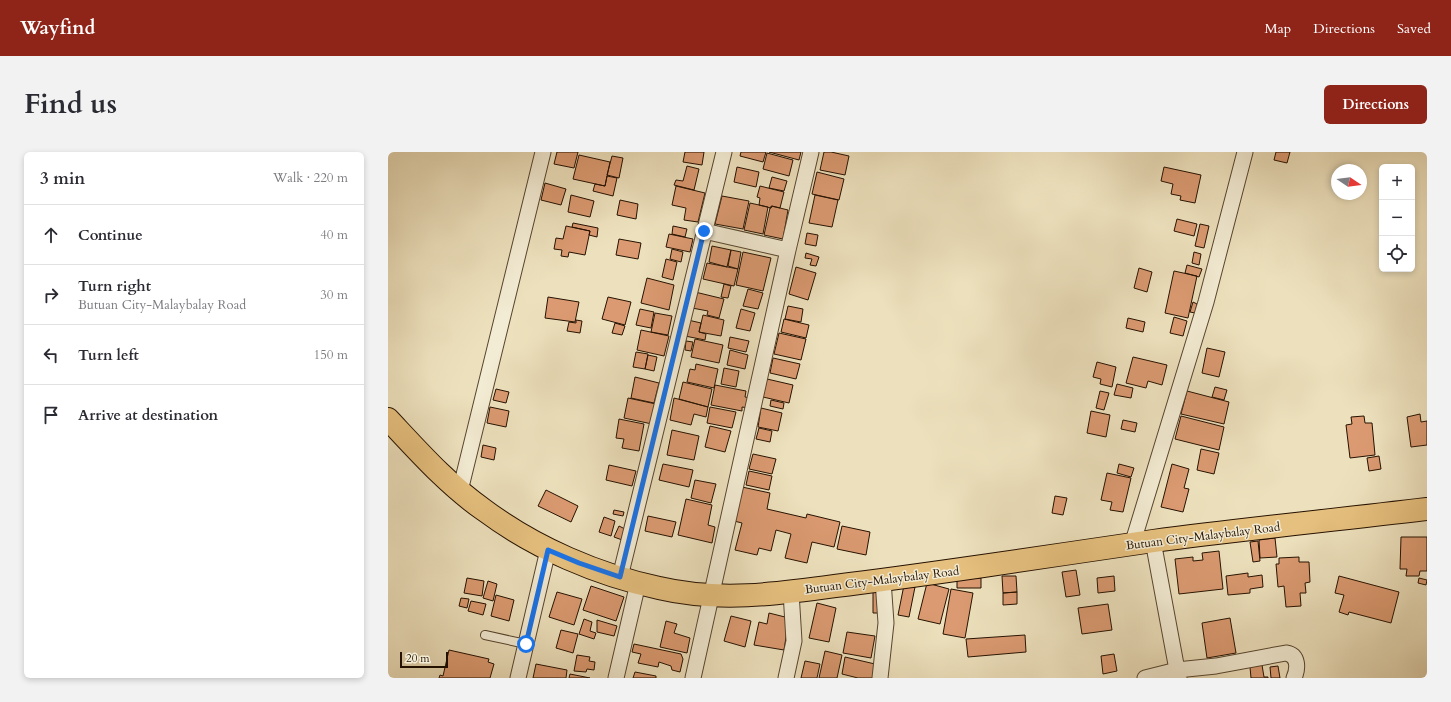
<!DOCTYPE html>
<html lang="en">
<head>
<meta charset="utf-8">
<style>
	:root { --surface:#fff; --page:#f2f2f3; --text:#2b2b33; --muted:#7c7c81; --line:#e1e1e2; --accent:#8f2418 }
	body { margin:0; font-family:Cardo,serif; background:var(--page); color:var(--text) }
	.controls { position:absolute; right:12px; top:12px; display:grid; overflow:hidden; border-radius:6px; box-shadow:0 2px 6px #0003 }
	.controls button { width:36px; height:36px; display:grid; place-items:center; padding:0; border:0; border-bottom:1px solid var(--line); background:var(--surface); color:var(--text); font:20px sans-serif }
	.compass { position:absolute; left:943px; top:12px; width:36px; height:36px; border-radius:50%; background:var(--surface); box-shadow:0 2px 6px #0003; rotate:103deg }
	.scale { position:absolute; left:12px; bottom:10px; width:48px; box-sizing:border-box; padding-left:4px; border:2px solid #251100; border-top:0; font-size:11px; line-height:14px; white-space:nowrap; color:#251100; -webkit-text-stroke:3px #f3ecd4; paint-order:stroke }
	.stop { position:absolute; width:12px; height:12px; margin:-9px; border:3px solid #1a73e8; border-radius:50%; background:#fff }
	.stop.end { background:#1a73e8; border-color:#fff; box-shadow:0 1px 4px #0008 }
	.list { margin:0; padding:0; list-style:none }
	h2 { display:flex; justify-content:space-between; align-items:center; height:52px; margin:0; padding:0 16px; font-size:17px }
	h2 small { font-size:13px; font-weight:400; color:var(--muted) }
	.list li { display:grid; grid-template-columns:26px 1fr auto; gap:12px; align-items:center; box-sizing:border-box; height:60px; padding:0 16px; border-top:1px solid var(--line) }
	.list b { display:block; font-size:15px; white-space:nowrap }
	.list p { margin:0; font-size:13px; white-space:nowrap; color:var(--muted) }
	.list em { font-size:13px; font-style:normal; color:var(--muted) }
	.icon { flex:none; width:22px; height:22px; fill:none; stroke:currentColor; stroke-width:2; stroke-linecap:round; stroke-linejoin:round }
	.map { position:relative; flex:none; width:1039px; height:526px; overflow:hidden; border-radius:6px }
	header { display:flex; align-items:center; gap:24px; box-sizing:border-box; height:56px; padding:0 20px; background:var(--accent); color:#fff }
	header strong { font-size:19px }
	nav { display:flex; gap:22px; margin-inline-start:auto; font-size:14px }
	.intro { display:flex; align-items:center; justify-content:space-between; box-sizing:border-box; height:96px; padding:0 24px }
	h1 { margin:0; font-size:28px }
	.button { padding:10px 18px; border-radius:6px; background:var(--accent); color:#fff; font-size:14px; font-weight:700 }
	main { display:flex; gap:24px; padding:0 24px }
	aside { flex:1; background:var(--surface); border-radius:6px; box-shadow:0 2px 6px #0003 }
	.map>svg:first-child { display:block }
	.building { fill:#db9a71; stroke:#251100 }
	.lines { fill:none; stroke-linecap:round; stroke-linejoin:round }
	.service-casing { stroke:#57452f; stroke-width:10 }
	.minor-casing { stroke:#57452f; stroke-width:17 }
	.primary-casing { stroke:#251100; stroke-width:24 }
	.service { stroke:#f3ecd4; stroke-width:8 }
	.minor { stroke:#f3ecd4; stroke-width:15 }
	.primary { stroke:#e6c07e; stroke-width:22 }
	.route { stroke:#1a73e8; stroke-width:5 }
	.labels { text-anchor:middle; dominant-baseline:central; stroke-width:3; stroke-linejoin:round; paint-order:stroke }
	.street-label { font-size:12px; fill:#251100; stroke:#f3ecd4 }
</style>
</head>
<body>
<header>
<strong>Wayfind</strong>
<nav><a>Map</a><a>Directions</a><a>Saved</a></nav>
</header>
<div class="intro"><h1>Find us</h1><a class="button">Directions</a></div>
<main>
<aside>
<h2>3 min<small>Walk · 220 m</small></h2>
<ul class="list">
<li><svg class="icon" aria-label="ahead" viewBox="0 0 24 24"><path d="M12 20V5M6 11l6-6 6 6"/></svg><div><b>Continue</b></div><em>40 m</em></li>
<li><svg class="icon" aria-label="right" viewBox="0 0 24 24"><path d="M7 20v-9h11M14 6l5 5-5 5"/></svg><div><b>Turn right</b><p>Butuan City-Malaybalay Road</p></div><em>30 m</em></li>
<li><svg class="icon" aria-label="left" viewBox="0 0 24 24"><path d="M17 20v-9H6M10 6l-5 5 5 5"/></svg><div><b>Turn left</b></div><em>150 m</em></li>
<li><svg class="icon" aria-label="arrive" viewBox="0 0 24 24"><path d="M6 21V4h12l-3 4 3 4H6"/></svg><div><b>Arrive at destination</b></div></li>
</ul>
</aside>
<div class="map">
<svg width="1039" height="526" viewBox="0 0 1039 526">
	<rect width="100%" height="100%" fill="#ede1bd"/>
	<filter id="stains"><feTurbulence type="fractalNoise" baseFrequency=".005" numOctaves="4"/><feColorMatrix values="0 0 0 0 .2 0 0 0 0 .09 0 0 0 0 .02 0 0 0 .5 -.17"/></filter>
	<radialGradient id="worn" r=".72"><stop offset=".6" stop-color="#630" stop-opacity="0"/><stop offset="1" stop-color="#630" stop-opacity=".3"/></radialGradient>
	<!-- building -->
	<path class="building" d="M169 0H190L186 16 166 12Z
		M297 0H316L314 13 295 10Z
		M353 0H378L375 10 352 4Z
		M381 0H413L411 8Z
		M436 0H443L461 4 457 23 432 18Z
		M888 0H902L899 11 886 8Z
		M379 1 405 8 401 24 375 17Z
		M191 3 222 10 217 34 185 27Z
		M224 4 235 6 231 26 219 23Z
		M299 14 311 17 306 38 286 33 288 28 295 29Z
		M349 15 371 20 368 35 346 30Z
		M776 15 813 23 807 51 792 48 793 44 783 42 785 32 773 29Z
		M429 20 456 27 451 48 424 42Z
		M219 24 229 26 225 44 205 39 207 32 217 34Z
		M384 25 399 29 396 39 381 36Z
		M157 31 178 37 173 53 153 48Z
		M288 34 317 41 310 70 296 68 298 56 284 53Z
		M372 34 396 40 392 56 383 54V56L371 53 372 46 369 45Z
		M183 43 206 49 202 65 180 60Z
		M427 43 450 48 444 75 421 71Z
		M334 44 361 49 355 77 327 72Z
		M232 48 250 52 248 67 229 63Z
		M362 51 380 55 375 82 356 78Z
		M384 54 400 58 395 87 376 83 382 56H383Z
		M789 67 809 72 806 84 786 79Z
		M185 71 210 76 209 85 201 83 202 79 184 75Z
		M812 72 821 74 816 96 807 94Z
		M178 74 202 79 197 103 181 100 180 105 173 104 174 98 166 97 168 86 175 87Z
		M285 74 299 77 297 85 284 82Z
		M419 81 430 83 428 94 417 92Z
		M281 82 305 87 302 100 278 95Z
		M231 87 253 91 250 107 228 103Z
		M324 94 343 98 339 115 321 110Z
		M284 97 295 100 293 110 282 107Z
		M343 98 353 100 350 117 340 114Z
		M355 100 383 106 375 139 348 133Z
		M806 100 813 102 811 113 804 111Z
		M418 101 431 105 428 114 422 113 424 107 417 106Z
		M278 107 289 110 285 128 274 125Z
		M319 111 350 117 346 134 315 127Z
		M799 113 814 117 811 125 797 121Z
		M408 115 428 121 420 148 401 142Z
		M751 116 764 120 759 140 746 136Z
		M786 119 809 124 800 166 777 161Z
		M259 126 286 133 281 158 253 151Z
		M336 132 343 134 340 146 333 145Z
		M360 137 375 141 370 157 355 154Z
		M307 140 336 147 331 166 319 163 320 159 304 156Z
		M160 145 191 150 187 170 157 166Z
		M220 145 243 150 237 173 214 167Z
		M805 150 809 152 807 161 802 160Z
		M400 154 415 157 413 170 397 167Z
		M252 157 266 160 263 176 248 173Z
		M353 157 367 161 362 179 348 176Z
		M267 161 284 164 280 183 263 180Z
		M315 163 336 168 333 184 311 180Z
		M786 165 799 169 795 184 782 181Z
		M740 166 757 170 755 180 738 176Z
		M396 167 421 173 418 186 393 180Z
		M188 168 194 169 192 181 179 179 181 170 188 171Z
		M300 168 313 171 311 180 318 182 317 188 297 184Z
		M227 171 237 174 234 183 224 181Z
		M253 178 281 184 276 204 249 198Z
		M391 181 418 187 413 208 386 202Z
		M342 185 361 189 358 200 340 196Z
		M307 187 335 193 331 211 303 205Z
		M298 189 305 190 303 199 297 198Z
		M819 196 837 200 831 225 814 221Z
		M342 198 360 203 357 217 339 213Z
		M248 200 260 202 257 217 245 215Z
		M260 203 269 205 266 219 257 217Z
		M745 205 779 213 774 233 760 229 758 236 738 231Z
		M385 206 412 212 408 227 382 221Z
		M709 210 728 215 724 235 712 232 713 227 705 225Z
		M308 212 330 217 326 236 299 230 302 217 307 218Z
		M336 216 351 219 348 235 333 232Z
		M247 225 271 231 266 251 243 246Z
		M379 227 405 233 401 251 375 245Z
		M295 230 324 237 320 255 291 247Z
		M729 232 745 236 743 246 726 243Z
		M327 233 358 239 357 245 362 246 360 256 354 255V259L323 253Z
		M827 235 839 238 836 248 824 245Z
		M108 237 121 240 118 251 105 248Z
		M712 239 721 241 716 258 708 256Z
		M799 239 841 250 836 272 793 262Z
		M240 246 268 252 264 272 236 266Z
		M286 246 320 255 318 265 306 262 303 273 282 268Z
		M383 248 396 251 395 257 382 254Z
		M102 255 121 259 118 275 99 271Z
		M322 255 348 260 344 276 319 271Z
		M373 256 394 261 390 279 370 275Z
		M703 259 722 263 718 285 699 281Z
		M1032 262 1033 270 1039 269V293L1023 295 1019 265Z
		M793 264 836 275 831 298 787 287Z
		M976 264 977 271H984L987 303 962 306 958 273 964 272 963 265Z
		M231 267 256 272 251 299 234 296 236 287 228 286Z
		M735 268 749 271 747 280 733 277Z
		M322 274 343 279 337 300 317 295Z
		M371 276 384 279 382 290 368 287Z
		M284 278 311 284 306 308 279 303Z
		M95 293 108 296 106 308 93 305Z
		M813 297 831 301 826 322 809 318Z
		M365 302 388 307 384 322 361 317Z
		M991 304 993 317 981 319 979 306Z
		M275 312 305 318 301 335 271 328Z
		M731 312 746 316 743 325 729 321Z
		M784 312 801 317 796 336 801 337 795 360 773 355Z
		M221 313 248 319 244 334 218 328Z
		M361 319 384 324 381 338 358 333Z
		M719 321 743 326 735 360 722 358 724 350 713 348Z
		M307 328 328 332 323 351 303 346Z
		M354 335 382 341 379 357 418 366 419 362 452 370 446 395 424 390 419 411 397 406 403 382 388 378 383 399 371 396 369 403 347 398 354 371 346 369Z
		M158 338 190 354 183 370 150 354Z
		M667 344 679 346 675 363 664 361Z
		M298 347 324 353 320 373 327 375 324 391 290 383Z
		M226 358 236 360 235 364 225 362Z
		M260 364 288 370 284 385 257 379Z
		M216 365 227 369 223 384 211 380Z
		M231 374 241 379 237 389 226 385Z
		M454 374 482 380 478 403 449 397Z
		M1013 385H1039V419H1032L1031 424H1018L1019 417H1012Z
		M887 386 889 405 872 406 871 388Z
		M870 389 872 409 865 410 862 390Z
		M831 399 835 437 791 442 787 407 805 405V409L815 408 814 401Z
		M911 405V410H921L922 430 917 431 918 441H912L913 454 898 455 896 434 890 435 888 412H891V406Z
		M688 418 692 443 678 445 674 420Z
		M860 421V425L874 423 875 435 862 437V441L840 443 838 424Z
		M614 424H628L629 440 615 441Z
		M726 424 727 439 710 441 709 426Z
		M951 424 1011 440 1003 471 961 460 960 463 951 460 956 443 947 441Z
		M569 425 593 426V436H569Z
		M79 426 96 429 94 444 76 441Z
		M1031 426 1039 428 1038 433 1030 431Z
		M100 429 109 432 105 449 95 446Z
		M539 431 561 437 552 472 530 467Z
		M516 433 527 435 521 465 510 463Z
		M203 434 236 445 228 469 195 458Z
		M563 437 585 441 577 486 555 482Z
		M485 439 501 440 500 461H485Z
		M169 440 194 447 186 473 161 465Z
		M629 440V452L615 453V441Z
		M108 443 126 448 121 469 103 464Z
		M73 446 81 447 79 456 71 454Z
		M83 449 98 452 95 463 80 459Z
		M429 451 448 456 441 490 421 486Z
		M720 452 724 478 694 482 690 456Z
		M381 461 401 466 396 498 366 493 371 470 379 472Z
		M343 464 363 469 357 495 336 489Z
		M842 466 848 501 819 506 814 471Z
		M196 467 204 470 202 479 208 481 206 487 191 482Z
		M209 468 229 474 226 484 209 480Z
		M278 469 289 472 286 481 302 486 299 501 272 495Z
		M173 478 190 482 185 501 168 496Z
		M459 480 487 484 483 506 455 501Z
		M637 483 638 500 580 505 578 487Z
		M246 492 293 502 295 507 292 520 284 518 283 514 271 510 270 515 250 511 253 502 244 500Z
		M61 498 101 507 100 510 106 512 102 526H51L52 523 55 524Z
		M437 499 454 503 449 526H431Z
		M726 502 729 519 715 522 713 504Z
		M189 503 202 505 201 509 207 510 206 518 199 517 198 520 186 519Z
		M457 505 487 512 485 526H470L454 522Z
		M417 509 432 512 429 526H413Z
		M148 512 179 518 178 526H145Z
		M874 513 876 525H880V526H863L862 515Z
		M890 514 892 526H883L882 515Z
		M247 520 268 524V526H245Z
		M182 522 202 526H181Z"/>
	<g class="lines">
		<defs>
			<path id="service" d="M97 483 138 492"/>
			<path id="minor" d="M316 79 400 98
				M72 339 155 0
				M744 393 818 150 857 0
				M232 425 336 0
				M130 526 160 398
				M228 526 250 431
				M305 526 400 98 423 0
				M398 526 406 489 403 440
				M492 526 498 471 495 428
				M757 526 789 518 765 389
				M791 526 789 518 828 514 898 501C911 503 910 517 906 526"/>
			<path id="primary" d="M0 267C30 299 60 333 96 358 147 396 210 423 271 436 330 450 389 442 447 434 497 428 546 421 595 414 652 406 708 397 765 389 856 377 948 368 1039 357"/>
		</defs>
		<!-- service casing -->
		<use href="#service" class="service-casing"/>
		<!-- minor casing -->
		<use href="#minor" class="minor-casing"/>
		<!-- primary casing -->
		<use href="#primary" class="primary-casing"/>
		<!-- service -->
		<use href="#service" class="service"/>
		<!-- minor -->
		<use href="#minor" class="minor"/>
		<!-- primary -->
		<use href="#primary" class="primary"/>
	</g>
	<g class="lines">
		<!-- route -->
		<path class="route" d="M138 492 160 398 191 411 232 425 316 79"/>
	</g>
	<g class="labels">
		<!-- street labels -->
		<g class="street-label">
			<text transform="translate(815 384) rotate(-7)">Butuan City-Malaybalay Road</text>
			<text transform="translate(494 428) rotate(-7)">Butuan City-Malaybalay Road</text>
		</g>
	</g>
	<rect width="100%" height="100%" filter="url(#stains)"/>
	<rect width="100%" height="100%" fill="url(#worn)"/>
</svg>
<div class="controls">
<button>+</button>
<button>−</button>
<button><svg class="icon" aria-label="locate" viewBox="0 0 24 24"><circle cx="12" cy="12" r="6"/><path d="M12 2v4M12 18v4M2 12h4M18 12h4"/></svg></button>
</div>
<svg class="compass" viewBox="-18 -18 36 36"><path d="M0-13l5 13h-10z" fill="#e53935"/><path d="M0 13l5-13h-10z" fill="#7c7c81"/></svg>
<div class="scale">20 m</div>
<div class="stop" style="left:138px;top:492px"></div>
<div class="stop end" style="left:316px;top:79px"></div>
</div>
</main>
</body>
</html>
